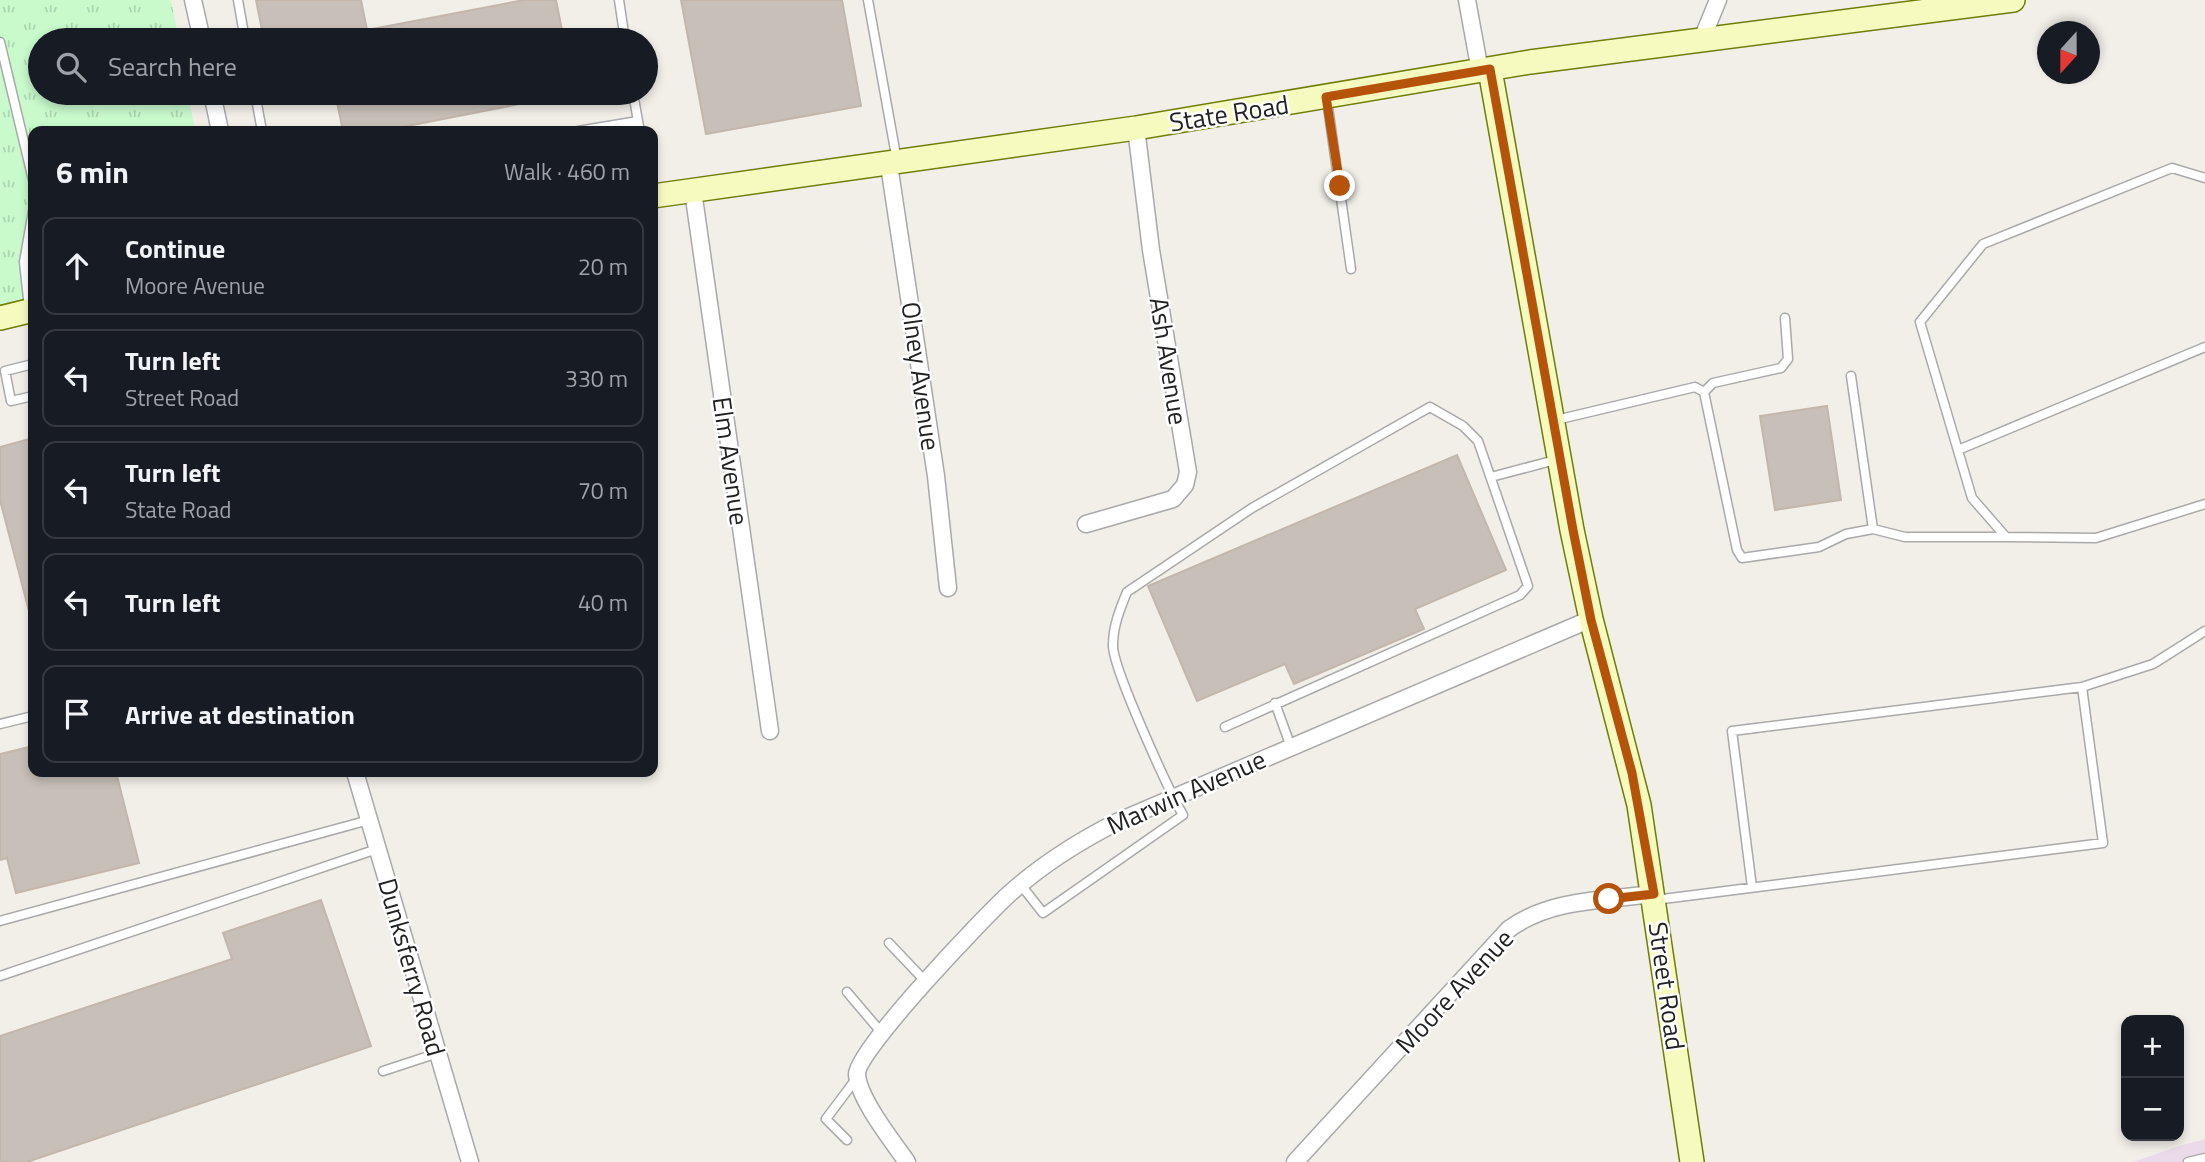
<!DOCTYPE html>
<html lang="en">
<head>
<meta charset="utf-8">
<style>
	:root { --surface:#171b24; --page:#20242c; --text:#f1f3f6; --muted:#9ea1a6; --line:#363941 }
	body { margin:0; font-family:"Titillium Web",sans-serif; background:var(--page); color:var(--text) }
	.controls { position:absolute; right:21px; bottom:21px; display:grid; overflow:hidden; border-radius:14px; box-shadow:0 4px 10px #0003 }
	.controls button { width:63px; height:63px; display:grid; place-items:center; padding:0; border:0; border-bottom:2px solid var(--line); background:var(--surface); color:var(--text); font:35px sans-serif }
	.compass { position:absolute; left:2037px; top:21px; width:63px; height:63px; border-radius:50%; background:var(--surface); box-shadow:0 4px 10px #0003; rotate:201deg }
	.stop { position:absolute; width:21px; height:21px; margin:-16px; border:5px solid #b45309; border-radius:50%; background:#fff }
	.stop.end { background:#b45309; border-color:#fff; box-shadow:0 2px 7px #0008 }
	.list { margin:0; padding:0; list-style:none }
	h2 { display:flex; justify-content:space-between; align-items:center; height:91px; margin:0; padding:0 28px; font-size:30px }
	h2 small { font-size:23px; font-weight:400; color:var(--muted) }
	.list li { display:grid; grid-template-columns:46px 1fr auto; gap:21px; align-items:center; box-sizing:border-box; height:98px; margin:0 14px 14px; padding:0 14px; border:2px solid var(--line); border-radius:14px }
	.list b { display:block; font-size:26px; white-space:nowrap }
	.list p { margin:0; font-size:23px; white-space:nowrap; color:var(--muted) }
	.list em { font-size:23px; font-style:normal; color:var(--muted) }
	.icon { flex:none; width:38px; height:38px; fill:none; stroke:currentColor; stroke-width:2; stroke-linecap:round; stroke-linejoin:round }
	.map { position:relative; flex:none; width:2205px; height:1162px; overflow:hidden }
	.search { position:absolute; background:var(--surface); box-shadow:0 4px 10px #0003; left:28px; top:28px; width:630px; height:77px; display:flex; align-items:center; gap:18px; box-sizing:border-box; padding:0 24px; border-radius:38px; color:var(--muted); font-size:26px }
	.panel { position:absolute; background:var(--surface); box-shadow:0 4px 10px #0003; left:28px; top:126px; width:630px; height:651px; border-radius:14px }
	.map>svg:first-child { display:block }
	.industrial { fill:#ebdbe8 }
	.park { fill:url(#park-tufts) }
	.building { fill:#c7bfb8; stroke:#c4b6ab; stroke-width:2 }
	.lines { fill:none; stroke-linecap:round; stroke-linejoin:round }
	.service-casing { stroke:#a9a9a9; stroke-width:11 }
	.minor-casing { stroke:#a9a9a9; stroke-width:19 }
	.secondary-casing { stroke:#707d05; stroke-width:26 }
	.service { stroke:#fff; stroke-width:8 }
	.minor { stroke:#fff; stroke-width:16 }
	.secondary { stroke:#f7fabf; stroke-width:23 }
	.route { stroke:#b45309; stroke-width:9 }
	.labels { text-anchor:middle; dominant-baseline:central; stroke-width:5; stroke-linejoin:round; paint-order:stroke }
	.street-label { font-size:26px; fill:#222; stroke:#fff }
</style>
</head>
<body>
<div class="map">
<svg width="2205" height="1162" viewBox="0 0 2205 1162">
	<defs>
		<pattern id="park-tufts" width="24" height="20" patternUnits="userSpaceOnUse" patternTransform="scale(1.75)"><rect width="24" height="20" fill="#c8facc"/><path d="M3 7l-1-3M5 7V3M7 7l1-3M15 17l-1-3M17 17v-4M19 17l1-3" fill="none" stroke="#acd6af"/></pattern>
	</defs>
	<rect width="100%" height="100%" fill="#f2efe9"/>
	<!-- industrial -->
	<path class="industrial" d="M2205 1139V1162H2133L2179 1146Z"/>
	<!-- park -->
	<path class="park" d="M0 0H171L179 40H40V93H188L195 131H33V309L0 317Z"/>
	<!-- building -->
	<path class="building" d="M256 0H361L367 30 524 0H556L564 40H264Z
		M681 0H842L861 106 706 134Z
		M335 93H544L545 99 382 131H343Z
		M1827 406 1841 500 1775 510 1760 416Z
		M33 438V610L29 611 0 500V447Z
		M1457 455 1506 570 1415 609 1424 629 1294 684 1285 664 1197 701 1148 586Z
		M33 746V772H116L139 863 16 893 7 858 0 860V754Z
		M321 900 371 1046 27 1162H0V1036L232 959 223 933Z"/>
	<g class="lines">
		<defs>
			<path id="service" d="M238 0 245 40
				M619 0 625 40
				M868 0 897 161
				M0 42 33 180
				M255 93 262 131
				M633 93 638 121
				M1327 100 1351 269
				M578 131 638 121 640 131
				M2205 178 2172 168 1983 244 1920 322 1972 498 2006 537 2096 538 2205 504
				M29 308 24 262 33 211
				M33 364 5 371 11 401 33 396
				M1704 392 1713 383 1781 368 1788 359 1785 318
				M1556 420 1695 387 1704 392 1737 550 1742 558 1819 547 1846 534 1873 529 1851 376
				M1958 450 2205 347
				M1491 477 1559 459
				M1873 529 1905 537H2006
				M2082 687 2153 664 2205 631
				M1275 703 1291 747
				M0 724 33 716
				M1021 885 1043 913 1183 815C1169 791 1112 667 1113 645 1113 626 1120 609 1127 592L1252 508 1430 407 1463 426 1478 441 1528 586 1520 595 1225 727
				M1655 900 2103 843 2082 687 1732 731 1752 887
				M0 921 369 820
				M889 943 927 983
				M0 976 377 849
				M847 992 881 1032
				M383 1071 438 1053
				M847 1140 826 1119 856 1079
				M2188 1162 2205 1158"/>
			<path id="minor" d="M193 0 202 40
				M1467 0 1480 71
				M1702 39 1718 0
				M212 93 220 131
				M889 165 936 476 948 588
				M693 191 770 731
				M1086 524 1173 499 1185 485 1188 472 1151 250 1136 128
				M355 772 470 1162
				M907 1162C893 1142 858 1098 857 1074 857 1050 984 917 1008 895 1040 866 1081 840 1119 821L1591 619
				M1295 1162 1509 929C1550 899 1605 900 1654 894"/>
			<path id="secondary" d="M1490 70 1572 530 1591 619 1639 805 1692 1162
				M653 196 1136 128 1530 62 2013 0
				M0 318 33 310"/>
		</defs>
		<!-- service casing -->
		<use href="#service" class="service-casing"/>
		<!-- minor casing -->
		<use href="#minor" class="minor-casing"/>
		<!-- secondary casing -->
		<use href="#secondary" class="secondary-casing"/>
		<!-- service -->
		<use href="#service" class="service"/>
		<!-- minor -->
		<use href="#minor" class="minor"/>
		<!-- secondary -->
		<use href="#secondary" class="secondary"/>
	</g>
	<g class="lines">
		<!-- route -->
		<path class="route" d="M1340 186 1326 97 1490 69 1573 530 1591 620 1632 773 1654 894 1609 899"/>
	</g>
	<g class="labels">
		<!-- street labels -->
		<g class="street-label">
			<text transform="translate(1229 113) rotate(-9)">State Road</text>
			<text transform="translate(1169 361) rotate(81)">Ash Avenue</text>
			<text transform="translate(921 376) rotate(82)">Olney Avenue</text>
			<text transform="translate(731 461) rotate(82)">Elm Avenue</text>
			<text transform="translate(1186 792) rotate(-24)">Marwin Avenue</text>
			<text transform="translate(412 967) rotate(74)">Dunksferry Road</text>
			<text transform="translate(1667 986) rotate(82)">Street Road</text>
			<text transform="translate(1454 991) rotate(-47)">Moore Avenue</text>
		</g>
	</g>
</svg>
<div class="controls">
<button>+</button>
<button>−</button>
</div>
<svg class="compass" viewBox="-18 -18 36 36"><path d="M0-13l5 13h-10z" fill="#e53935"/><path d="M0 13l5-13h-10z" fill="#9ea1a6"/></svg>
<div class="stop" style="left:1609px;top:899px"></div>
<div class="stop end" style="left:1340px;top:186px"></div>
<div class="search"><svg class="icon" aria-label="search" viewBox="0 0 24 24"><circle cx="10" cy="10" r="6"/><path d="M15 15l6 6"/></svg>Search here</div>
<section class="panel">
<h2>6 min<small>Walk · 460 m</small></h2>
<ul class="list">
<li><svg class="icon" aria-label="ahead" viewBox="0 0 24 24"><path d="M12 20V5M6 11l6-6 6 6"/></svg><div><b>Continue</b><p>Moore Avenue</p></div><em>20 m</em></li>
<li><svg class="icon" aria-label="left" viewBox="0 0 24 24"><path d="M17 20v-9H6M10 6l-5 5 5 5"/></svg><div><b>Turn left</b><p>Street Road</p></div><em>330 m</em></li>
<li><svg class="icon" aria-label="left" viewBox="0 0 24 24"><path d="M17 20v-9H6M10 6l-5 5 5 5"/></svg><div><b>Turn left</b><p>State Road</p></div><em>70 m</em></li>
<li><svg class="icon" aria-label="left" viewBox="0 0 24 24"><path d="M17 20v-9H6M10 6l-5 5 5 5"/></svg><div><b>Turn left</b></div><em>40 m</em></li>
<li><svg class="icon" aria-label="arrive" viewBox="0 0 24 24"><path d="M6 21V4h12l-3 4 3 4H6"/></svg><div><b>Arrive at destination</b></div></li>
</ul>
</section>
</div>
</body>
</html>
